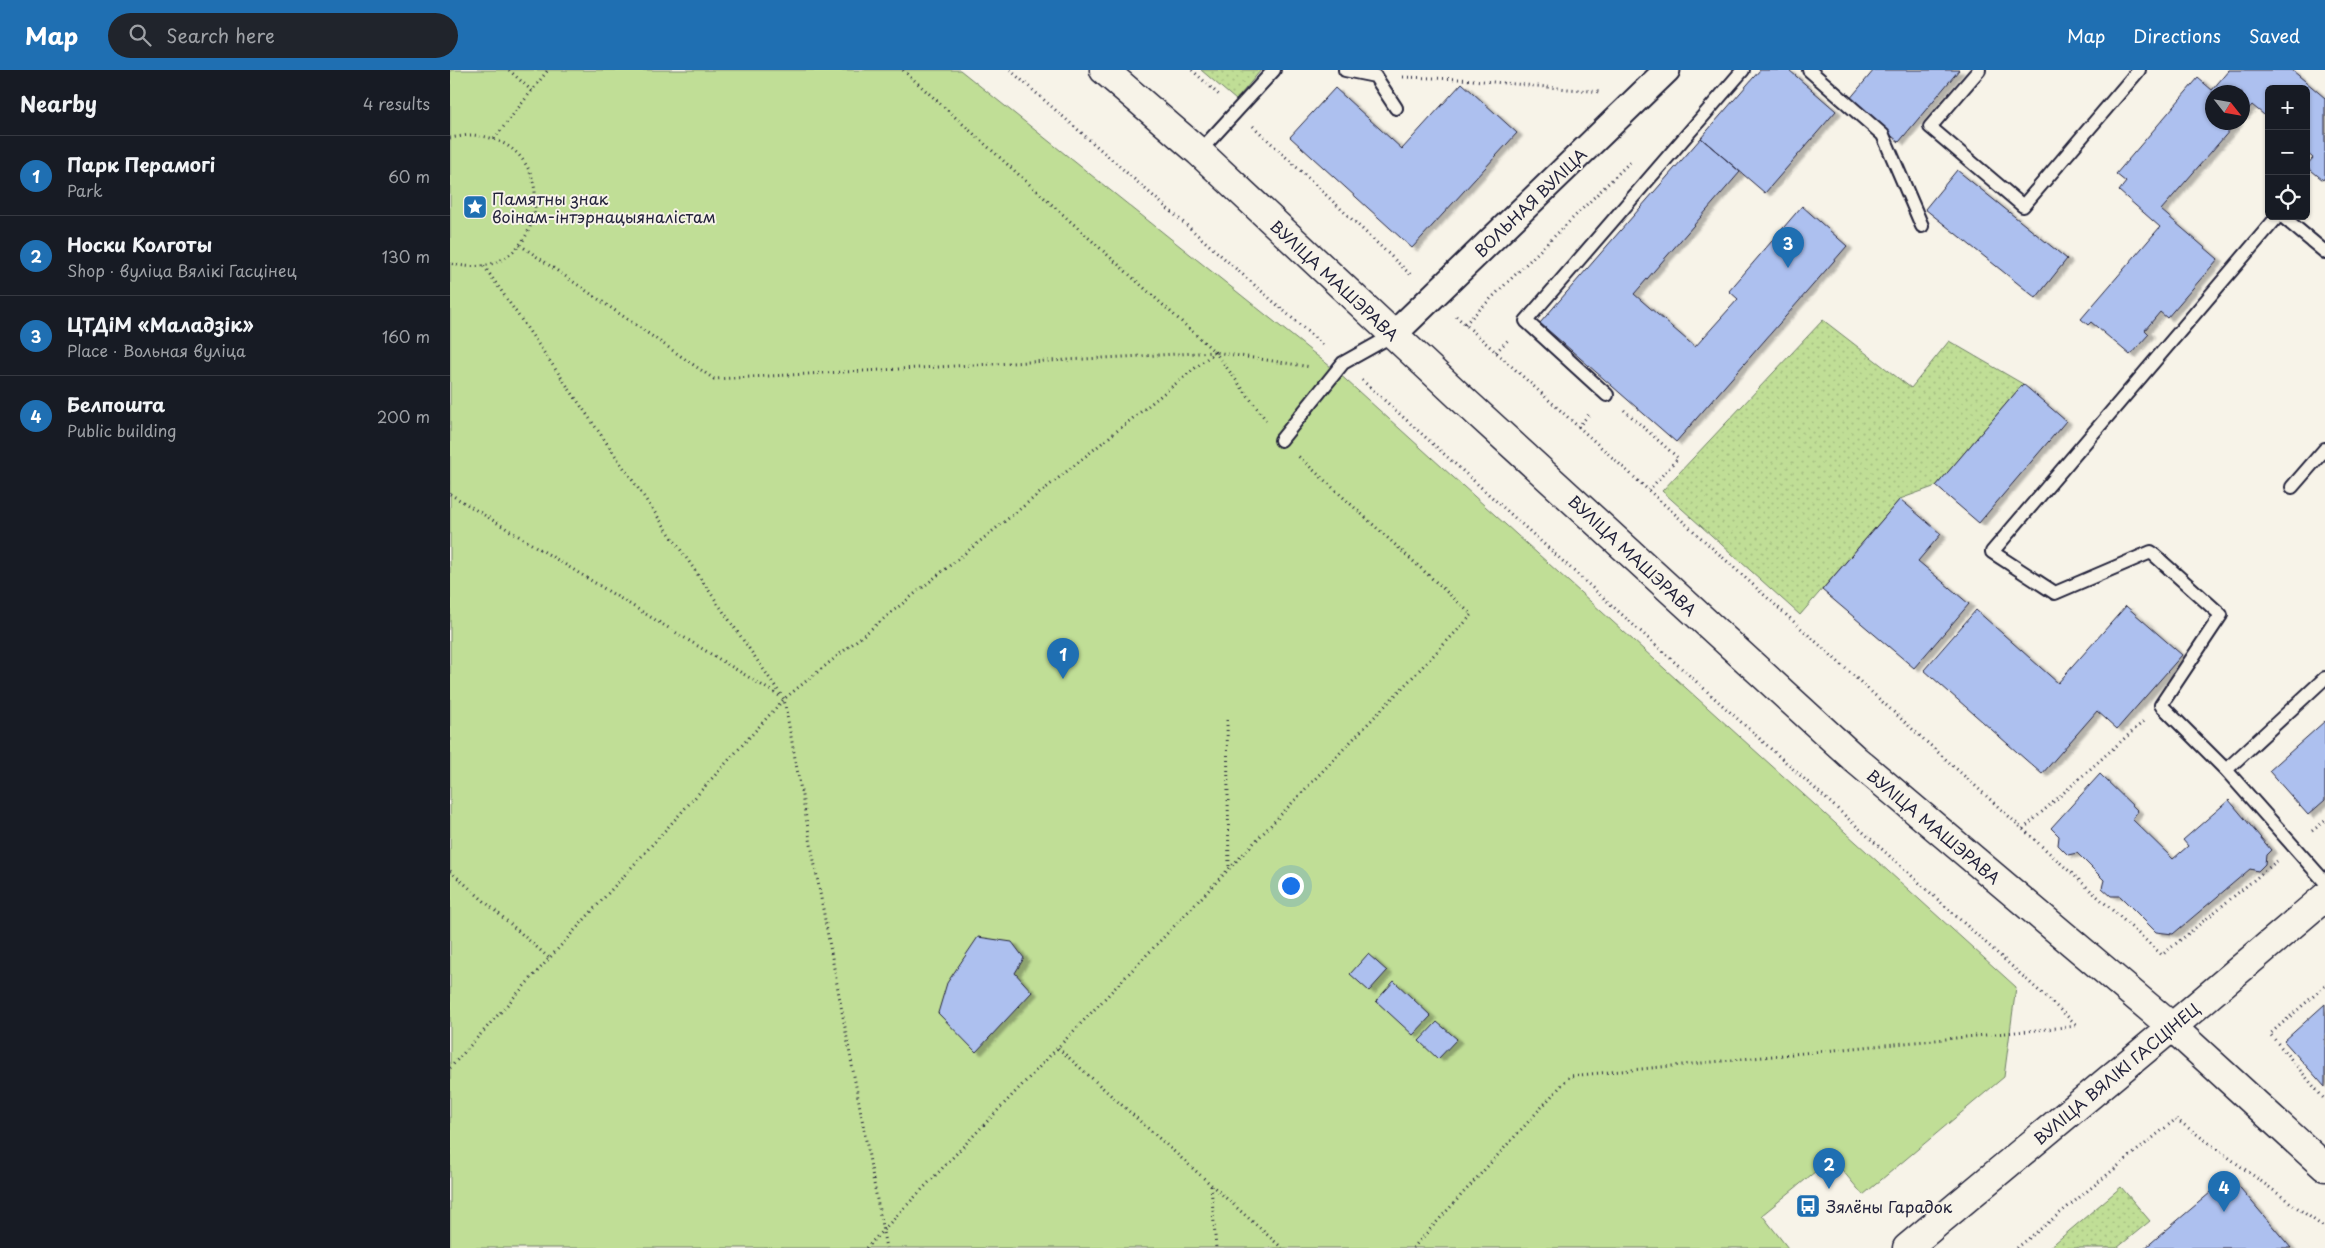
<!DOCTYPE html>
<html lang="en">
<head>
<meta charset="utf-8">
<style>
	:root { --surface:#171b24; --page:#20242c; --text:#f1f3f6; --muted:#9ea1a6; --line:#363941; --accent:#1f6fb2 }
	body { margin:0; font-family:"Playpen Sans",sans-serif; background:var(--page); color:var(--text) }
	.controls { position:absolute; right:15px; top:15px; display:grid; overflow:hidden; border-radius:8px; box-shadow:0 1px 4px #0004 }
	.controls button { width:45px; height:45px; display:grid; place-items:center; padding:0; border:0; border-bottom:1px solid var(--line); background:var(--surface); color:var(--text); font:25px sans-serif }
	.compass { position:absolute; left:1755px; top:15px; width:45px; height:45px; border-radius:50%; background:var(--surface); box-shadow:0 1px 4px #0004; rotate:121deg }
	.you { position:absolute; left:840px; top:815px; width:18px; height:18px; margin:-12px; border:4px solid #fff; border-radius:50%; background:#1a73e8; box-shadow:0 0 0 8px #1a73e833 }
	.badge { display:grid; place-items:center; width:32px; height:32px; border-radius:50%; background:var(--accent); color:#fff; font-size:16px; font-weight:700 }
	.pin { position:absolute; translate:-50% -41px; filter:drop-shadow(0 1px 2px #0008) }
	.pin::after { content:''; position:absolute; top:26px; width:18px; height:15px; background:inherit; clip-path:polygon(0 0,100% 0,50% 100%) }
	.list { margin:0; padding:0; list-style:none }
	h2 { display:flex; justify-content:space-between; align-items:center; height:65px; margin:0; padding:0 20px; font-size:21px }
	h2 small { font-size:16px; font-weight:400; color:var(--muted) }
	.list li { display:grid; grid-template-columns:32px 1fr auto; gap:15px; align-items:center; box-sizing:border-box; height:80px; padding:0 20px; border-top:1px solid var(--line) }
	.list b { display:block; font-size:19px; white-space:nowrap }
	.list p { margin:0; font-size:16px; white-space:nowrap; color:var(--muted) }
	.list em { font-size:16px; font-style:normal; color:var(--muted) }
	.icon { flex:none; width:28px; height:28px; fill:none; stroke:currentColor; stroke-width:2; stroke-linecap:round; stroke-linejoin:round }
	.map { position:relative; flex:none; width:1875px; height:1178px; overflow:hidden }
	header { display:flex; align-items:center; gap:30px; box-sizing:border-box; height:70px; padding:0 25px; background:var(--accent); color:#fff }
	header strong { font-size:24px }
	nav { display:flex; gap:28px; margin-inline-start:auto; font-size:18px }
	.search { width:350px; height:45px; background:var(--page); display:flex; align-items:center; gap:12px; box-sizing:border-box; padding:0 18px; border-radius:28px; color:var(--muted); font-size:19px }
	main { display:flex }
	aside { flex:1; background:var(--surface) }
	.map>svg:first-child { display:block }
	.grass { fill:url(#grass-dots); stroke:#718068 }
	.green { fill:#c0de96; stroke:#718068 }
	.building { fill:#adc0ef; stroke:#22223b; filter:url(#shadow) }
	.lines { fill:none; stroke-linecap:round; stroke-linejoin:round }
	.service-casing { stroke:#22223b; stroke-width:16 }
	.minor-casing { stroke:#22223b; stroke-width:29 }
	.tertiary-casing { stroke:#22223b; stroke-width:31 }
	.primary-casing { stroke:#22223b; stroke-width:31 }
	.path { stroke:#22223b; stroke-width:3; stroke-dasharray:1 4; stroke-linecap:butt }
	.service { stroke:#f7f3e8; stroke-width:12 }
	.minor { stroke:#f7f3e8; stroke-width:25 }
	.tertiary { stroke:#f7f3e8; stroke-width:28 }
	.primary { stroke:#f7f3e8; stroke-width:28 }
	.labels { text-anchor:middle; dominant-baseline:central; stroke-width:4; stroke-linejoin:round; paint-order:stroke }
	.poi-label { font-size:16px; fill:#22223b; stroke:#f7f3e8; text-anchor:start }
	.street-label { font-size:16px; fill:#22223b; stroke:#f7f3e8 }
</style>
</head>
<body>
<header>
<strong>Map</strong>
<div class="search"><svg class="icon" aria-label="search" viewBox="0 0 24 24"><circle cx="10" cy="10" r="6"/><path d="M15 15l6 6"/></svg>Search here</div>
<nav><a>Map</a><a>Directions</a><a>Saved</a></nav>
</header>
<main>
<aside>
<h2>Nearby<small>4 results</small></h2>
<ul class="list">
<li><span class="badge">1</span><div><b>Парк Перамогі</b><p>Park</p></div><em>60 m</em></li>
<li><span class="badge">2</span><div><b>Носки Колготы</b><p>Shop · вуліца Вялікі Гасцінец</p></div><em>130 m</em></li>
<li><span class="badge">3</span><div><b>ЦТДіМ «Маладзік»</b><p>Place · Вольная вуліца</p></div><em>160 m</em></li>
<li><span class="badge">4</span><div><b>Белпошта</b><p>Public building</p></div><em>200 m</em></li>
</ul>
</aside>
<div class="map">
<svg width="1875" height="1178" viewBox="0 0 1875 1178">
	<defs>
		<pattern id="grass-dots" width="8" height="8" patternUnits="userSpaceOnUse" patternTransform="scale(1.25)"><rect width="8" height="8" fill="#c0de96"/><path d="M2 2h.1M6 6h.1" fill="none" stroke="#a5be82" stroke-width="1.8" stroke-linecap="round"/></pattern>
		<filter id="shadow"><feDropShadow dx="5.5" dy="3" stdDeviation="1" flood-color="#0004"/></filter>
	</defs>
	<rect width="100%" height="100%" fill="#f7f3e8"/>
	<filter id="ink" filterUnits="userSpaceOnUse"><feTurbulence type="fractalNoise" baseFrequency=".02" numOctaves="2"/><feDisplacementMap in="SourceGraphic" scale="10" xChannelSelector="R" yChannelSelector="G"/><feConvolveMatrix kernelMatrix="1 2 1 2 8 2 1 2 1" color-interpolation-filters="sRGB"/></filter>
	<g filter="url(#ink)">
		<!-- grass -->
		<path class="grass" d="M751 0H811L786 30Z
			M1373 250 1461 318 1499 271 1573 314 1486 416 1450 429 1350 545 1212 421Z
			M1671 1117 1700 1151 1667 1178H1599Z"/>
		<!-- green -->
		<path class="green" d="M0 0H510L886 301 1566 917 1554 1007 1413 1125 1382 1088 1312 1145 1338 1178H0Z"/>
		<!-- building -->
		<path class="building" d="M1310 0H1339L1386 41 1315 123 1251 68Z
			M1424 0H1509L1449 72 1399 30Z
			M1779 0H1842L1875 28V107L1873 110 1856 96 1863 88 1856 82V19H1819V49L1802 35 1792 46V22H1762V52H1787L1711 140 1768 189 1717 248 1710 242 1695 260 1699 264 1680 285 1641 252 1638 255 1631 249 1710 157 1669 121 1676 112 1666 104 1748 8 1762 20Z
			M1012 13 1067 63 962 178 840 67 885 18 952 79Z
			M1251 68 1290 102 1184 224 1245 277 1288 229 1279 221 1352 136 1397 176 1226 372 1090 253Z
			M1507 100 1617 189 1586 228 1475 139Z
			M1573 314 1616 351 1529 453 1486 416Z
			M1450 429 1491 464 1468 491 1519 534 1464 598 1372 520Z
			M1676 536 1732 585 1667 659 1647 641 1592 704 1474 600 1526 540 1608 613Z
			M1875 651V730L1858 745 1819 701Z
			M1650 704 1688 741 1682 749 1723 789 1738 776 1733 770 1779 730 1821 780 1816 785 1815 794 1808 801 1800 799 1723 864 1706 862 1670 826H1661L1652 818 1654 810 1627 783 1618 785 1608 775 1609 766 1601 758Z
			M528 867 562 872 574 888 565 903 582 922 526 982 488 943 497 913Z
			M918 884 937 901 919 921 900 904Z
			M944 911 981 946 963 965 926 931Z
			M1875 934V1017L1834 971Z
			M987 952 1007 969 988 989 969 971Z
			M1780 1106 1841 1178H1695Z"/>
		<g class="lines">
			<defs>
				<path id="service" d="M895 0 925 6 946 38
					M1359 0 1433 65 1472 156
					M1529 0 1480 57 1573 136 1689 0
					M749 82 824 0
					M1828 146 1542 482 1605 523 1701 482 1771 545 1711 635 1776 700 1875 812
					M1832 146 1875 182
					M1157 325 1076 251 1293 0
					M831 370 893 293 943 265
					M1842 417 1875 379
					M1776 700 1875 608"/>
				<path id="minor" d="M943 265 1217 0"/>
				<path id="tertiary" d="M1722 957 1875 1097"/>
				<path id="primary" d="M654 0 749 82 1008 325 1406 690 1722 957
					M1457 1178 1722 957 1875 827"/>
			</defs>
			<!-- service casing -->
			<use href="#service" class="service-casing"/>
			<!-- minor casing -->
			<use href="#minor" class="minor-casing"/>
			<!-- tertiary casing -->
			<use href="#tertiary" class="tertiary-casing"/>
			<!-- primary casing -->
			<use href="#primary" class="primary-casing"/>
			<!-- path -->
			<path class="path" d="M59 0 82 21
				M453 0 765 282 816 350
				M560 0 875 277
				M742 0 769 25
				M953 7 1011 9 1151 22
				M803 56 962 206
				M0 68C7 67 16 65 23 65 121 72 96 221 0 193
				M44 69 98 0
				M70 175 264 309 765 282 861 297
				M34 196 334 629 436 1178
				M1006 246 1712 885 1827 791
				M1015 254 1180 92
				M1046 282 1060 268
				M912 310 1628 956
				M1174 340 1228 388 1199 420
				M1128 357 1141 342
				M0 424 331 627
				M777 650 779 799
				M1573 759 1694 651
				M1862 761 1875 751
				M0 801 99 888
				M1875 916 1820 964 1875 1030
				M608 978 832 1178
				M0 998 334 629 765 282
				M761 1116 766 1178
				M416 1178 1022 545 847 385
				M963 1178 1120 1006 1627 956
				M1567 1178 1726 1049 1875 1158"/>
			<!-- service -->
			<use href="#service" class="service"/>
			<!-- minor -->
			<use href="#minor" class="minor"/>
			<!-- tertiary -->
			<use href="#tertiary" class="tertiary"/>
			<!-- primary -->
			<use href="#primary" class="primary"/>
		</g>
	</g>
	<!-- icons -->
	<defs>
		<symbol id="sight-square" viewBox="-11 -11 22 22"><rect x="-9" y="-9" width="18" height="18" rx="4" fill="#1f6fb2" stroke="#f7f3e8"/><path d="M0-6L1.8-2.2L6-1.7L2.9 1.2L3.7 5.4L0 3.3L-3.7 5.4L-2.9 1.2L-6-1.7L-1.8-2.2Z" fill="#fff"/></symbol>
		<symbol id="bus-square" viewBox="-11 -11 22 22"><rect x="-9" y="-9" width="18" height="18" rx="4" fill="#1f6fb2" stroke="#f7f3e8"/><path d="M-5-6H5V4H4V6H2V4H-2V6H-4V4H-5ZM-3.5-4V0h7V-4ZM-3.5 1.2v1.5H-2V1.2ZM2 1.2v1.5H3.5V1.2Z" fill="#fff"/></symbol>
	</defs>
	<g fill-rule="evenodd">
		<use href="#sight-square" x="11" y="123" width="28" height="28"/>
		<use href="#bus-square" x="1344" y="1122" width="28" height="28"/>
	</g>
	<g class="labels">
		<!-- poi labels -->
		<g class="poi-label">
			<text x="42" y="128">Памятны знак<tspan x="42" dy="18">воінам-інтэрнацыяналістам</tspan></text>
			<text x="1376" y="1136">Зялёны Гарадок</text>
		</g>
		<!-- street labels -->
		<g class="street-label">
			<text transform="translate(1080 132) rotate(-44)">ВОЛЬНАЯ ВУЛІЦА</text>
			<text transform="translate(885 210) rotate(43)">ВУЛІЦА МАШЭРАВА</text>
			<text transform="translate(1183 485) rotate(43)">ВУЛІЦА МАШЭРАВА</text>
			<text transform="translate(1484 756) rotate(40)">ВУЛІЦА МАШЭРАВА</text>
			<text transform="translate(1666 1003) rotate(-40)">ВУЛІЦА ВЯЛІКІ ГАСЦІНЕЦ</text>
		</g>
	</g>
</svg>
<div class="controls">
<button>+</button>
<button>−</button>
<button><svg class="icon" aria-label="locate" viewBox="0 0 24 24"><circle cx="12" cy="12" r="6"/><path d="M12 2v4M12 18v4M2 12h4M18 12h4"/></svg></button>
</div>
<svg class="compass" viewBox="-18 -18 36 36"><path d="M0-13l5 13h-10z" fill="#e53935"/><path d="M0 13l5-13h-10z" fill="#9ea1a6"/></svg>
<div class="you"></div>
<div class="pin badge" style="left:613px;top:609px">1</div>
<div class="pin badge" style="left:1379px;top:1119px">2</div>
<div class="pin badge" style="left:1338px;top:198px">3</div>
<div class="pin badge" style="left:1774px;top:1142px">4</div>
</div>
</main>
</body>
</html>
